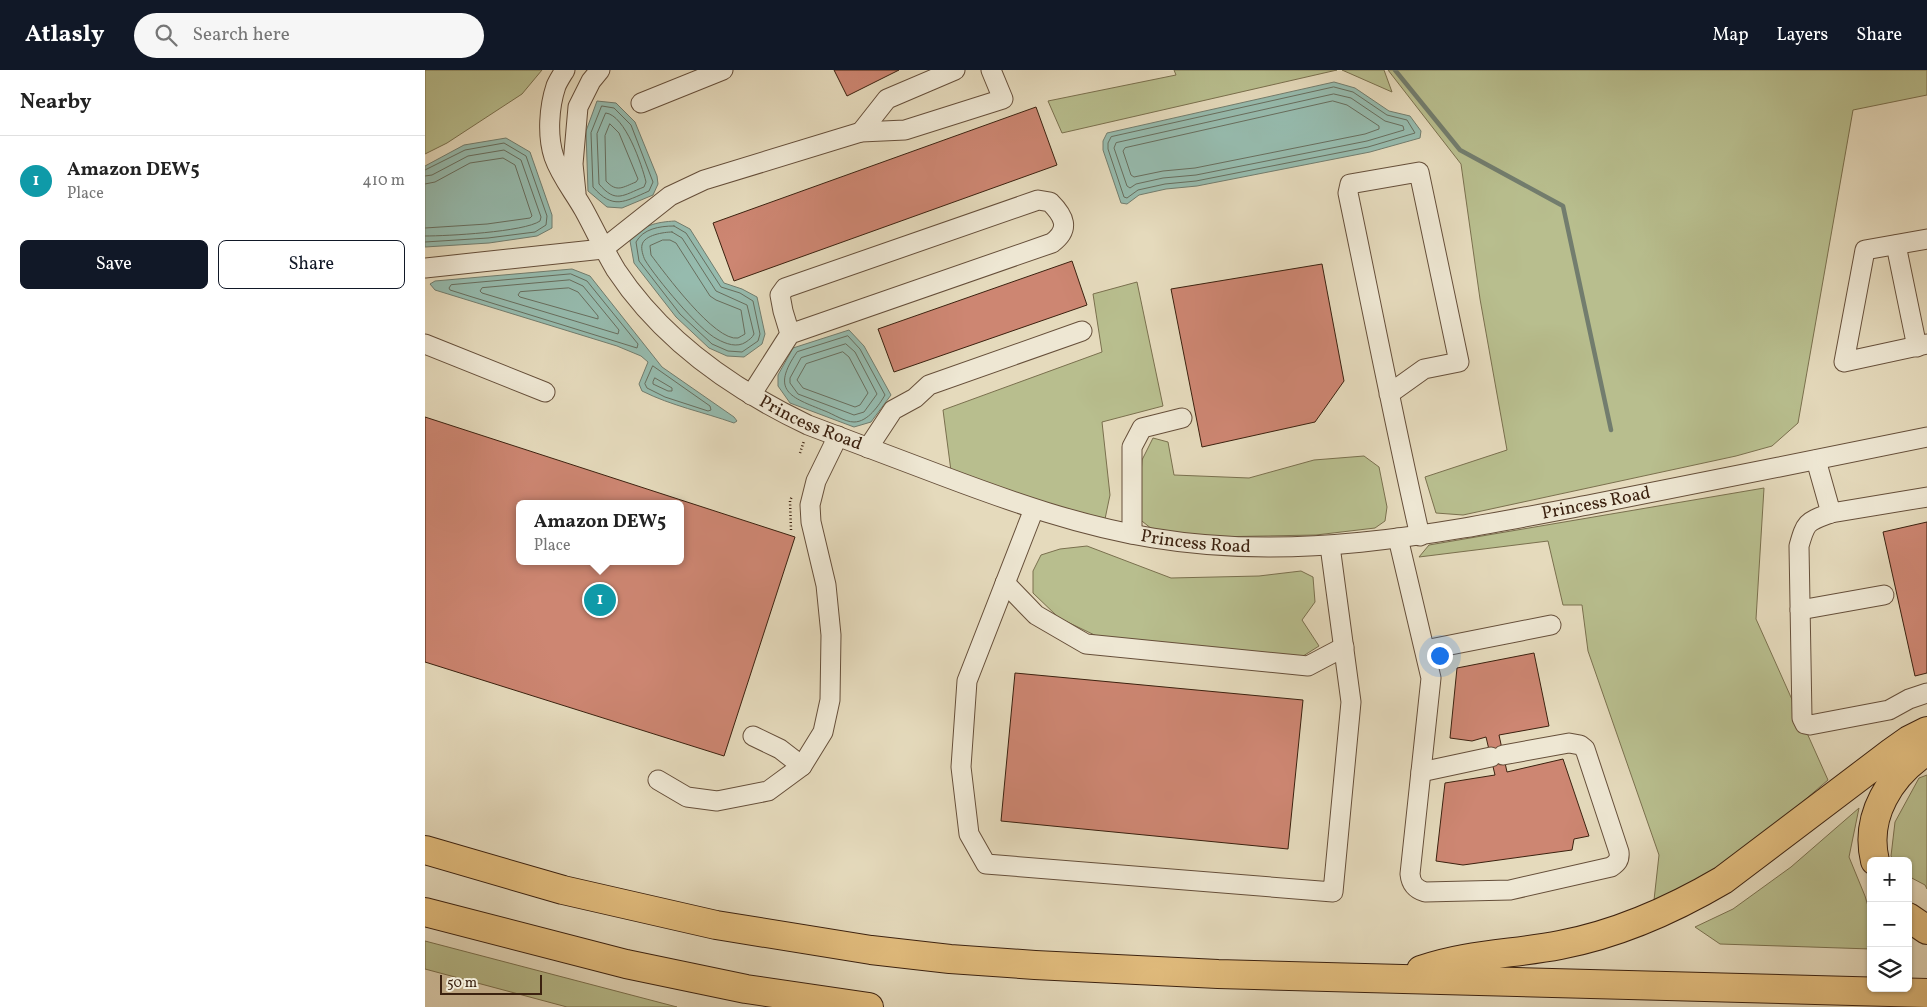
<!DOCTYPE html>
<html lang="en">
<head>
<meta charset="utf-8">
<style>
	:root { --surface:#fff; --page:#f6f6f6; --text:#222; --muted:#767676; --line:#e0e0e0; --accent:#111827 }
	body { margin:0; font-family:Vollkorn,serif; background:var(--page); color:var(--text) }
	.controls { position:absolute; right:15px; bottom:15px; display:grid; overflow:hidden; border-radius:8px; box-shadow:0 1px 4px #0004 }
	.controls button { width:45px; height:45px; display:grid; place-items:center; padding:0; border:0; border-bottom:1px solid var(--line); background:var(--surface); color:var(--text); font:25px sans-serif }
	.scale { position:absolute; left:15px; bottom:12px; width:102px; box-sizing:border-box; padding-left:5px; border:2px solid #3b210f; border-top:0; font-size:14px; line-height:18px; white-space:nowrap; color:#3b210f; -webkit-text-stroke:4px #eee7d3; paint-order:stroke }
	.you { position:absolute; left:1014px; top:585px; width:18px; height:18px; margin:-12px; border:4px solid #fff; border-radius:50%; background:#1a73e8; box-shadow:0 0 0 8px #1a73e833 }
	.badge { display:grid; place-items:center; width:32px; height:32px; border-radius:50%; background:var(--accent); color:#fff; font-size:16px; font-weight:700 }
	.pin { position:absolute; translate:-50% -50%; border:2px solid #fff; box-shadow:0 1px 5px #0006 }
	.popup { position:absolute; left:91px; top:430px; width:168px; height:65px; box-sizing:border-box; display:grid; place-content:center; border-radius:8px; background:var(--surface); filter:drop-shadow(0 1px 4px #0005); font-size:16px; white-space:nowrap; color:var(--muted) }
	.popup b { font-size:19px; color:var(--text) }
	.popup::after { content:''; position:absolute; left:50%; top:100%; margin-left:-10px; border:10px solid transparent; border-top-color:var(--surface) }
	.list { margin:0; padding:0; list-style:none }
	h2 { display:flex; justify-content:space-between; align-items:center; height:65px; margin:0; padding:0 20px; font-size:21px }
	h2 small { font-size:16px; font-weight:400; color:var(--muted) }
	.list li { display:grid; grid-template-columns:32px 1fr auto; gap:15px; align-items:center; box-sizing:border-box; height:90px; padding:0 20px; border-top:1px solid var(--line) }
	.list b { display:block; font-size:19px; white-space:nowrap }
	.list p { margin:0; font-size:16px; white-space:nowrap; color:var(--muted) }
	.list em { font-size:16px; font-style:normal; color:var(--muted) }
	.actions { display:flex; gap:10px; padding:15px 20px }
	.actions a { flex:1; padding:11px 0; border:1px solid var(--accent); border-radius:8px; text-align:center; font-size:18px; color:var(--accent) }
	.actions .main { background:var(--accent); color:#fff }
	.icon { flex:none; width:28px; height:28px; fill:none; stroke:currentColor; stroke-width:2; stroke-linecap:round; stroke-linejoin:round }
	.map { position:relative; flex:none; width:1502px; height:937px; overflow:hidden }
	header { display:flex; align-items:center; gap:30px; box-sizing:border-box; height:70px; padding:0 25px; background:var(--accent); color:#fff }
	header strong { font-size:24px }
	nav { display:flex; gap:28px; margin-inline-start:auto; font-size:18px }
	.search { width:350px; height:45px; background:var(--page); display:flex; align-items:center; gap:12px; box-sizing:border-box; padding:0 18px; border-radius:28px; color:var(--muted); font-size:19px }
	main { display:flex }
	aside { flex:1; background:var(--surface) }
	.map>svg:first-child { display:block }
	.green { fill:#b8be8e; stroke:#7a704e }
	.water { fill:#96bbae; stroke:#727d6e }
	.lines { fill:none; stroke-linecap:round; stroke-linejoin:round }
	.shore { stroke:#686e5e; stroke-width:1 }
	.stream { stroke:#727d6e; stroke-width:4.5 }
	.building { fill:#cd8672; stroke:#3b210f; fill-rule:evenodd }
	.minor-casing { stroke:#664f3a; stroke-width:21 }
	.highway-casing { stroke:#3b210f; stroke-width:30 }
	.path { stroke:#3b210f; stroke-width:2.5; stroke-dasharray:1 2.5; stroke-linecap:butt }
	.minor { stroke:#eee7d3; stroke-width:19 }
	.highway { stroke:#e2bd7e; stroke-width:28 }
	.labels { text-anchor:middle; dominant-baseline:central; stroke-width:4; stroke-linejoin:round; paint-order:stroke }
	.street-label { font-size:18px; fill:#3b210f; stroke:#eee7d3 }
</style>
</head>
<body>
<header>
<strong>Atlasly</strong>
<div class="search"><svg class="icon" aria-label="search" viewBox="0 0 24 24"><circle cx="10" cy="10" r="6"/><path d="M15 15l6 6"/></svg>Search here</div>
<nav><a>Map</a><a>Layers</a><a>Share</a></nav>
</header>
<main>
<aside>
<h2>Nearby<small></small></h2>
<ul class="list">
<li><span class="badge" style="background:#0f9aa8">1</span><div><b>Amazon DEW5</b><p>Place</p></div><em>410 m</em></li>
</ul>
<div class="actions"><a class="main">Save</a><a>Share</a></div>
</aside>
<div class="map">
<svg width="1502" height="937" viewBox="0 0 1502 937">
	<rect width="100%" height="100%" fill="#e5dabc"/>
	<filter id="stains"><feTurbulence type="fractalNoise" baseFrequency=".004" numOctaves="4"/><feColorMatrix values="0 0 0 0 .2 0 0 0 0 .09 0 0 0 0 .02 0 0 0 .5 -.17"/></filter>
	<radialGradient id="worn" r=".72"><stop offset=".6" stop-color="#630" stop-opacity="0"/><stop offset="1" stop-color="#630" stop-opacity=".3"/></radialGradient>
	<!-- green -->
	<path class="green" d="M0 0H117L97 24 22 73 0 84Z
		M749 0H912L637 63 623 31 751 5Z
		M917 0H959L967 22Z
		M963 0H1502V25L1428 40 1373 353 1347 376 1311 386 1038 445 1011 443 1000 407 1082 380 1055 229 1036 94Z
		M712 212 738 336 677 352 685 425 680 449 611 432 526 401 518 340 677 282 668 224Z
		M728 368 743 372 749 405 824 408 889 390 939 386 954 397 962 437 960 451 950 458 891 465 787 467 727 459 713 448 717 390Z
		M1339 418 1331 549 1403 710 1347 758 1287 802 1229 830 1234 785 1163 581 1157 535H1138L1123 471 994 487 1004 475Z
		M662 476 746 508 834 506 876 501 888 507 890 532 877 550 894 576 875 588 680 570 634 548 608 523V501L616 485 635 479Z
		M1502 705V819L1500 815 1483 806V791H1469L1466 786 1470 752 1494 708Z
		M1434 738 1424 787 1440 826 1446 846V879L1295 874 1270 857 1308 839 1366 797Z
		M0 871 252 937H142L0 899Z"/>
	<!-- water -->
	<path class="water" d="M909 12 930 18 964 41 985 46 996 61 995 68 945 82 772 116 741 119 714 125 702 134 696 133 678 80V71L682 63Z
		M172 31 191 33 210 52 232 106 233 114 228 125 197 138 182 137 163 121 161 61Z
		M81 68 105 82 127 145V158L112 166 64 173 0 177V96L39 75Z
		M250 151 265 159 299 213 317 219 332 227 340 264 337 274 319 287 302 286 284 278 251 247 209 193 205 171C216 155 232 152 250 151Z
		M147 199 165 206 237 297 309 347 312 351 309 353C278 342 247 336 217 321L214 314 223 292 216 286 192 276 10 220 5 214 10 211Z
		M424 260 439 276 466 325 446 352 429 357 365 333 353 316V305L368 278Z"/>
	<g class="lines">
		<!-- shore -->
		<path class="shore" d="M909 17 928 22 962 45 982 50 990 63 943 77 771 111 740 114 713 120 702 128 699 127 683 79V73L686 67Z
			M909 24 926 28 960 51 978 56 979 60 942 71 771 105 738 108 711 114 705 118 702 116 689 78 691 73Z
			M908 31 922 35 954 56V59L940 64 770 98 738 101 709 107 706 105 698 81 700 78Z
			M177 36 189 38 206 55 228 112 224 121C199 132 188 140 168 117L166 63Z
			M181 43C200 45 217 95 221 112L219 117C198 125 191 134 174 114L172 64Z
			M185 54 194 63 213 109 211 112C198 117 192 123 181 111L180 66Z
			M0 100 40 80 79 73 101 86 122 146 121 155 110 162 63 168 0 172
			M0 106 7 105 43 86 79 80 96 90 116 147 115 151C99 162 22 166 0 166
			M0 114 10 112 45 93 78 88 90 95 107 146 105 148 62 154 0 158
			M249 156 261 163 296 217 315 223 328 231 335 264 333 271 317 282 303 281 287 274 255 244 214 191 211 172C218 159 234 156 249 156Z
			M247 162 257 168 291 221 322 235 329 264C327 268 325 269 321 272 312 278 301 274 292 269 274 260 231 208 220 190 218 186 216 179 217 175 219 165 239 162 247 162Z
			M238 170H245L251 173 285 226 291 230 316 240 320 264C318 265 315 267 313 268 290 272 239 202 226 185L225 176Z
			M146 204 162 211 213 274 212 278 44 226 25 220 24 218 26 215Z
			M145 210 158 216 194 260 193 264 57 223 55 221 57 218Z
			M144 218 153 222 173 246V249L95 227 93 225 95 222Z
			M423 266 435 279 460 325C454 335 443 352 429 352 420 352 408 344 400 341 365 327 345 321 372 282Z
			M421 274 430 282 452 324 439 342 429 345 373 324 365 313V308L376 288Z
			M418 282 424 287 443 323 435 335 430 337 378 318 372 310 381 294Z
			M228 296 285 336 286 340 283 341 240 327 222 318 220 314Z
			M230 308 247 318V321H243L228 314V312Z"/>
		<!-- stream -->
		<path class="stream" d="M970 0 1035 80 1138 136 1186 360"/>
	</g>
	<!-- building -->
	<path class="building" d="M409 0H474L422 26Z
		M611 37 632 95 309 211 288 153Z
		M647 191 662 235 469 302 453 259Z
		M897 194 919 311 890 352 777 377 746 219Z
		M0 347 370 467 299 686 0 592ZM95 434H255V491H95Z
		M1502 452V603L1490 606 1458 462Z
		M1109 583 1124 656 1074 665 1082 702 1138 689 1164 766 1149 769 1147 780 1038 795 1011 791 1020 713 1070 705 1061 667 1047 671 1025 668 1032 598Z
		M590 603 878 630 863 779 576 751Z"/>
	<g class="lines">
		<defs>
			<g id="minor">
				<path id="s1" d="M140 0C137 5 133 11 131 16 124 37 122 66 129 87 136 107 149 122 159 140 170 160 179 180 191 200 238 271 307 319 383 355 428 372 473 389 518 406 587 432 655 456 728 468 877 493 1021 462 1168 434 1279 412 1391 390 1502 367"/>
				<path d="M216 33 298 0"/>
				<path d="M436 62 462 29 530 0"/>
				<path d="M151 123 148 94 153 37 166 11 175 0"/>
				<path d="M1502 169 1440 180 1419 292 1502 274"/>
				<path d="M1471 175 1492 277"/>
				<path d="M0 198 178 179 245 126 279 110 436 62 480 60 578 29 566 0"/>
				<path d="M0 274 120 322"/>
				<path d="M964 324 999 299 1034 292 994 102 925 114 923 123C947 238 969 352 995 466"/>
				<path d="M326 325 365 264 358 241 355 225 360 218 613 130 625 132C639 146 646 159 627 173L365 264"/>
				<path d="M443 378 468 340 490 328 504 315 657 261"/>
				<path d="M1391 390 1406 443 1502 427"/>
				<path d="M609 439 542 611 536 697 544 764 561 794 908 822 926 632 905 476"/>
				<path d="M1406 443C1382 452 1381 451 1374 476L1377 648 1380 654 1385 655 1464 640 1484 629 1502 623"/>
				<path d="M707 464V377L717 358 757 348"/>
				<path d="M973 468 1006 608 985 804C986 814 990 819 1000 822L1085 820 1186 797C1192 793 1195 790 1194 782L1160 679 1155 675 1144 673 1078 685"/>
				<path d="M580 513 611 545 661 574 883 596 919 577"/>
				<path d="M1375 540 1459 525"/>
				<path d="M1000 580 1126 555"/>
				<path d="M328 666 355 679 377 696"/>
				<path d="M996 702 1066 687"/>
				<path d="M233 710 262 727 292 731 343 721 377 696 398 662 405 630 406 565 401 515 386 452 385 435 391 411 413 366"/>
			</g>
			<path id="highway" d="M0 780 138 820 291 855 446 880 525 889 610 895 793 904 1502 923
				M1450 791C1439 746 1466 704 1502 681
				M0 842 201 894 321 919 444 937
				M1483 847 1502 860
				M996 900C1041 884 1089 884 1135 875 1193 864 1247 840 1298 810L1467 682 1484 670 1502 661"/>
		</defs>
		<!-- minor casing -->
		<use href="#minor" class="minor-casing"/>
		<!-- highway casing -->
		<use href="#highway" class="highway-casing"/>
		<!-- path -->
		<path class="path" d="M375 383 379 371
			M366 460 365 431 367 426"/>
		<!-- minor -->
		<use href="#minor" class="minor"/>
		<!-- highway -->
		<use href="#highway" class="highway"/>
	</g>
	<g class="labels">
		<!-- street labels -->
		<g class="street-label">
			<text stroke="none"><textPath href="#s1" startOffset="471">Princess Road</textPath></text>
			<text stroke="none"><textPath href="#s1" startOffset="1280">Princess Road</textPath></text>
			<text stroke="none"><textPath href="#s1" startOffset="876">Princess Road</textPath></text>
		</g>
	</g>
	<rect width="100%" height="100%" filter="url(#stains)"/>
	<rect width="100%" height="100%" fill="url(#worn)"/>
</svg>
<div class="controls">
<button>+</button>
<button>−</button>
<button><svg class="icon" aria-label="layers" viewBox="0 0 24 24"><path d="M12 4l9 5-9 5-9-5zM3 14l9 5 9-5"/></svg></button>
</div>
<div class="scale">50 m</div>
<div class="you"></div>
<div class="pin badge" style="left:175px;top:530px;background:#0f9aa8">1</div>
<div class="popup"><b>Amazon DEW5</b>Place</div>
</div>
</main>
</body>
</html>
